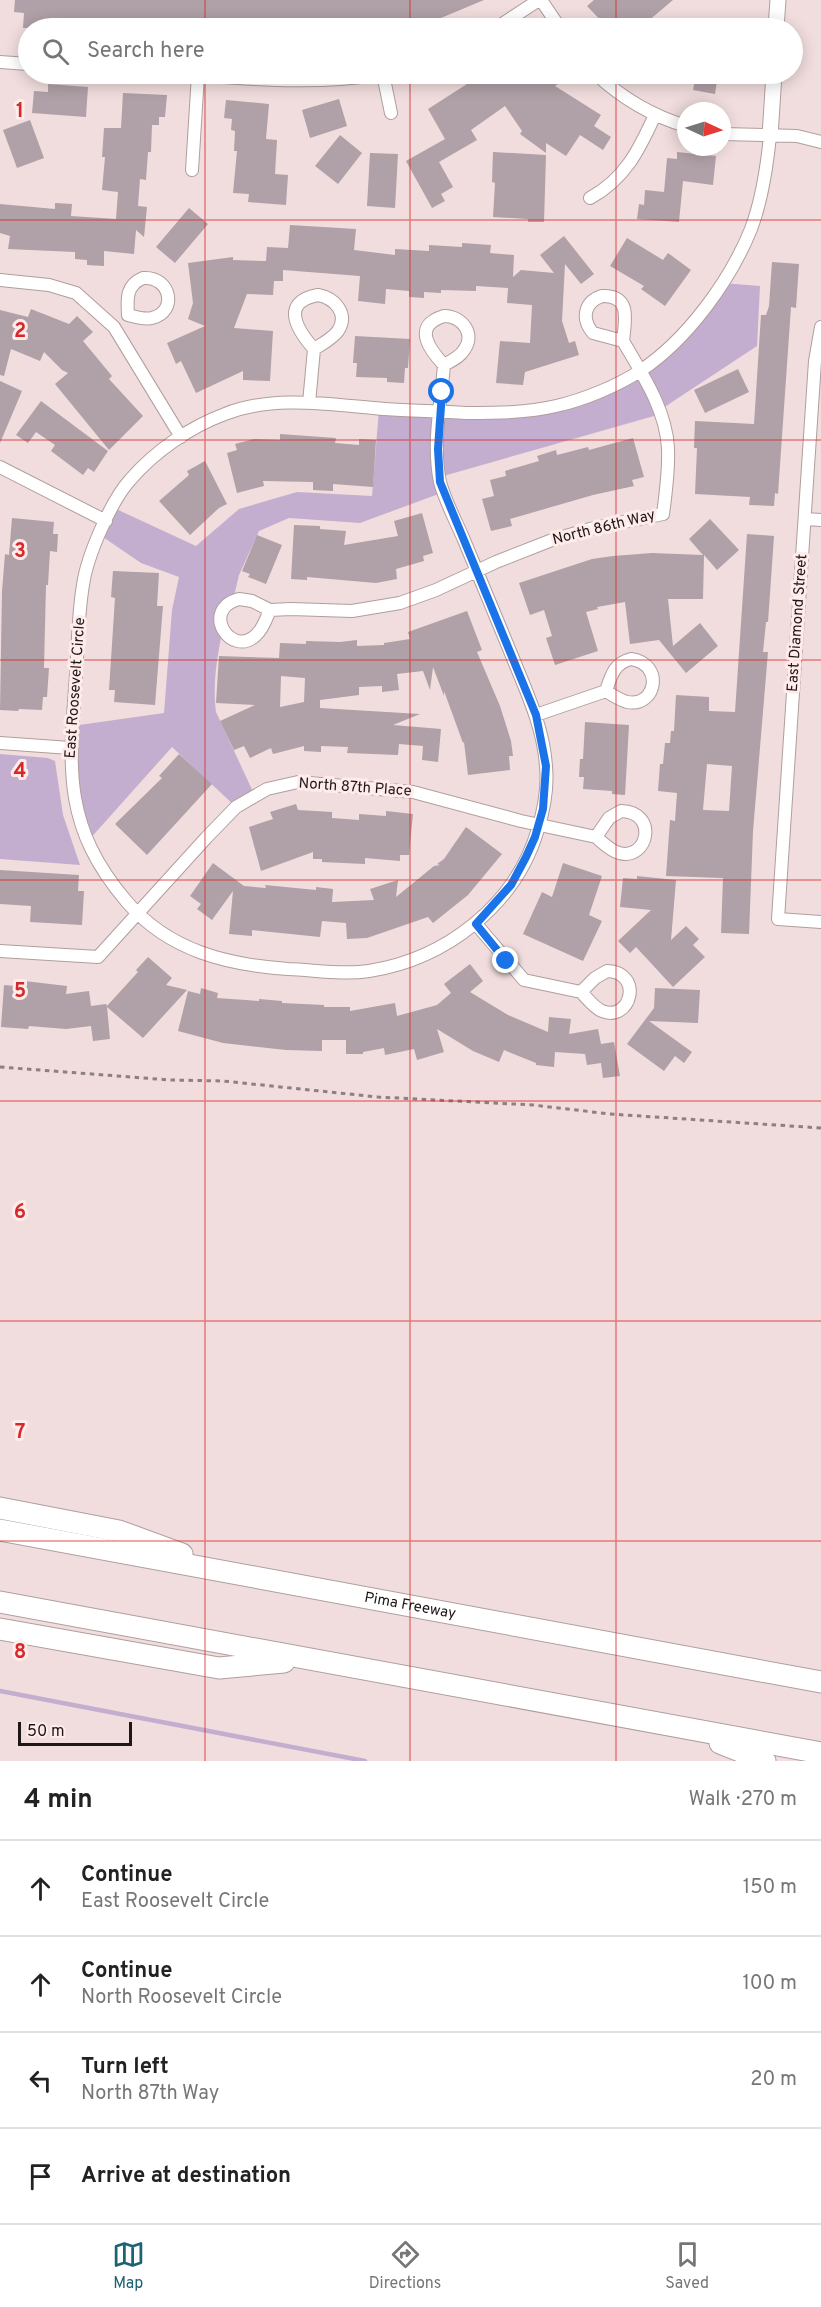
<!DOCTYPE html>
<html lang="en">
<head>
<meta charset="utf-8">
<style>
	:root { --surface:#fff; --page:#f2f2f2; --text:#222; --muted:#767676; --line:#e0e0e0; --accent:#1d6374 }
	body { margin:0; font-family:Overpass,sans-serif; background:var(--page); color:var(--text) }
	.compass { position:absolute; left:677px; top:102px; width:54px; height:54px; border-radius:50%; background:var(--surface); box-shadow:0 3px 15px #0003; rotate:94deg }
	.scale { position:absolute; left:18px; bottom:15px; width:114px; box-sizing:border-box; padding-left:6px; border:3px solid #1e1717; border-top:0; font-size:16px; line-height:21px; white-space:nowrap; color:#1e1717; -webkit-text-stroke:4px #feebea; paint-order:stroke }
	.stop { position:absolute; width:18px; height:18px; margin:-14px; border:4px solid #1a73e8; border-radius:50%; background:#fff }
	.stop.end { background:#1a73e8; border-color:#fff; box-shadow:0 2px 6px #0008 }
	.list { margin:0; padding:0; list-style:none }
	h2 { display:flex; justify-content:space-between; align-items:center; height:78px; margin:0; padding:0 24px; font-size:26px }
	h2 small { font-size:20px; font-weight:400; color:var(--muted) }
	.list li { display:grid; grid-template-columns:39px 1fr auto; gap:18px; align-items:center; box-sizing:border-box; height:96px; padding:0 24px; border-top:2px solid var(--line) }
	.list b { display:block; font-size:22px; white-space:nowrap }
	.list p { margin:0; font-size:20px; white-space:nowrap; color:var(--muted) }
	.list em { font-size:20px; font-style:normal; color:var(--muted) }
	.icon { flex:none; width:33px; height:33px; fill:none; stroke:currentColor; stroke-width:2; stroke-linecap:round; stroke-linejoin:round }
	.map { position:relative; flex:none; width:821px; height:1761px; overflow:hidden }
	.search { position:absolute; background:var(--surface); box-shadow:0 3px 15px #0003; left:18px; right:18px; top:18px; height:66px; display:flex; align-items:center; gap:15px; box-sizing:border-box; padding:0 21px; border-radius:33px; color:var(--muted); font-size:22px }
	.sheet { height:462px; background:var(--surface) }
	nav { display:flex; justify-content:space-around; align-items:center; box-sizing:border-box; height:84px; border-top:2px solid var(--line); background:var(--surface); font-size:16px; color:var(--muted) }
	nav a { display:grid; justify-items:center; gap:3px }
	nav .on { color:var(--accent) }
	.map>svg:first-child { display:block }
	.water { fill:#c4aecf }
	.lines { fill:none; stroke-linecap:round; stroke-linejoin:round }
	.stream { stroke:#c4aecf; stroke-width:4.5 }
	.building { fill:#b0a0a7; fill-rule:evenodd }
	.minor-casing { stroke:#b09e9e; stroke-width:14 }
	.tertiary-casing { stroke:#b09e9e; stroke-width:17 }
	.motorway-casing { stroke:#b09e9e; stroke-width:23 }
	.path { stroke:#8e8080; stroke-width:3; stroke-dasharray:4.5 4.5; stroke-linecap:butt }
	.minor { stroke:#fff; stroke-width:12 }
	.tertiary { stroke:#fff; stroke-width:15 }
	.motorway { stroke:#fff; stroke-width:21 }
	.route { stroke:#1a73e8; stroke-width:8 }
	.grid { fill:none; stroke:#d62828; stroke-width:1.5; stroke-opacity:0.55 }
	.labels { text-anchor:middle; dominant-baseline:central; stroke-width:6; stroke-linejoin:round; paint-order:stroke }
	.street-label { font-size:15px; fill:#1e1717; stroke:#feebea }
	.grid-label { font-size:20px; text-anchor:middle; font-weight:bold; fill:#d62828; stroke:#feebea; stroke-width:6; stroke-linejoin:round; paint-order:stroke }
</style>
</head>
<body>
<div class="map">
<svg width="821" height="1761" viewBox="0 0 821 1761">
	<rect width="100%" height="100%" fill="#f1dddd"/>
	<!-- water -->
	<path class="water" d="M722 283 760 286 757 346 660 410 661 414 440 477 444 492 360 523 289 518 259 531 239 575 233 600 228 603C221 639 211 677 216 712L255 796 236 807 172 747 88 841 82 829 72 726 164 713 172 610 179 577 141 563 100 535 114 508 196 546 239 509 297 492 372 496 379 409 508 413 600 391 666 349Z
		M0 754 48 758 55 761 63 815 80 865 0 859Z"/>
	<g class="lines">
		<!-- stream -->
		<path class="stream" d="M0 1691 365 1761"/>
	</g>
	<!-- building -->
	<path class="building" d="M15 0H484L417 28H23L24 13 14 12Z
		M594 0H673L640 28H608L587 6Z
		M459 74H573L555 86 601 115 594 126 611 137 603 150 580 135 566 156 546 143V153L520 134 522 131 505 106 471 130 477 140 439 162 453 187 441 194 445 201 432 208 406 161 445 139 428 109 467 84Z
		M696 74H718L715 94 693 90Z
		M48 84 88 87 86 117 32 113 34 91 48 92Z
		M123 93 167 95 165 117H159V125H152L151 152H148L146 180 140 179 138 206 147 207 144 237 136 230 134 254 104 251V266L87 265V260L75 259V252L8 249 10 236 0 233V204L55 209V203L72 204 71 216 116 219 118 192 102 190 105 157H102L104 128H121Z
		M339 99 347 126 310 138 302 110Z
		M226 100 269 104 266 139 277 140 275 174 288 175 286 205 248 202 249 194 233 193 237 151H234L235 131 231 130 232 119 224 118Z
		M30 120 44 158 17 168 3 130Z
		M340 135 362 153 338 184 315 166Z
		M493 152 546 155 544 222H528V219L493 217 495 183 492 182Z
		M677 152 716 156 713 185 683 181 679 222 637 219 639 204 644 205 645 190 664 192 667 158 677 159Z
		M370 153 398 154 395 208 367 206Z
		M189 208 208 224 175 263 156 247Z
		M290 225 356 229 354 250 395 255V249L429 251V245L462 247V243L491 245 490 253 514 255 513 277 521 270 554 273 540 255 564 236 594 274 581 284 565 264 562 321 569 343 575 341 579 355 525 372 523 385 496 383 500 341 530 343 532 305 507 303 508 288 476 286V291L441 290V293L424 292V298L409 297V291L386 289 385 304 358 301 360 276 283 270V281H274L273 295 247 294 234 328 273 331 270 381 243 380V371L196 393 181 361 176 364 167 343 205 326 188 319 193 303 188 263 233 257V260L266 261 267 247 288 248Z
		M627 238 663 260 668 253 691 270 665 306 641 289 644 286 610 266Z
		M772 262 799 264 796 308 791 307 778 494 775 493 774 506 749 505 750 497 695 494 697 448H694L695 421 754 424 761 315H766L769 306Z
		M31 309 69 324 77 316 93 332 83 341 112 376 109 379 143 416 109 450 55 384 68 373 62 370 44 352 40 361 11 349 4 376 0 375V310L28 317Z
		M355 336 410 339 408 368H405L404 383 387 382V378L356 377 357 363H353Z
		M738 369 749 392 705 413 694 390Z
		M0 381 22 391 0 443Z
		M41 401 108 451 94 472 88 468 83 475 51 451 55 445 36 432 28 443 16 435Z
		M280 434 336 438 335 443 359 445V439L376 440 373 487 333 484V491L313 490V482L263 481 264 486 237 493 227 453 237 450 235 444 254 439 280 440Z
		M633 438 644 477 632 480 634 486 593 495 510 519 512 526 491 531 482 499 494 496 490 480 506 476 505 471 539 461 537 456 556 450 557 455 588 447 589 450Z
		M205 461 227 504 219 508 190 535 159 501 189 475 187 471Z
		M422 513 433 553 423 556 424 561 396 569 397 579 376 583 307 577V580L291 579 294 525 320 526V529L346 531 344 545 398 536 394 521Z
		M12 518 54 522 53 534H58L57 552 50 551 48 585H46L44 668H49L47 697H43L42 710 19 709 18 711 0 710 2 591 5 554 9 555Z
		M710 519 739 550 717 570 704 555 703 599H668L673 646 700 623 718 646 686 673 659 640 630 644 625 602 597 607 598 609 586 612 598 651 555 665 546 638 552 636 544 610 530 615 519 583 592 559 613 556 652 553 703 555 689 539Z
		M747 534 774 536 768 622H766L763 652H768L753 831 749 934 721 933 723 878 666 876 670 820 675 821 677 793 658 791 660 764H663L665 743H670L671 731H674L676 695 709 697V711L735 712ZM707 764 732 766 729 811 703 810Z
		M257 535 282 545 266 584 248 577 250 574 242 571Z
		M113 571 159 573 157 606H163L155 705 114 702 115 690H109L115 598 111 597Z
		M467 611 482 650 477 652 500 706 511 741 513 756H509L510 770 468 775 464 742 463 743 444 691V696L433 667 430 690 423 671 397 674 399 690 382 692V686L359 687V695L320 700V708L420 714 393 725 441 729 438 762 422 760 423 746 399 744 398 755 347 753 348 747 321 746V752L304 751V746L273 754 271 748 250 758 244 746 234 750 220 721 255 705 216 703 219 656 279 658 280 643 306 644V641L340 642 357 640V646L384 645V643L410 639 408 632ZM281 676 305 678 304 702 280 707Z
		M585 722 629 725 625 795 612 794V791L583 789 584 777H579L580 759H583Z
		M179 754 212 784 147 855 115 824 162 778 159 776Z
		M296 804 298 810 332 812V818L359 820V814L386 816V811L413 814 409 855H400V861L365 858V864L322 862V859H313V852L261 871 249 827 273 819 270 812Z
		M466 827 502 854 468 895 433 923 428 917 367 938 347 939 346 923 322 921 320 937 252 930V936L229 934 233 891 212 920 197 909 201 904 190 896 213 863 244 886 266 888 265 885 316 890V887L333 889 332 902 374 900 370 889 398 880 396 897 434 866 440 865 437 864 444 859Z
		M563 863 602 876 589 915 602 921 583 961 523 934 542 892 552 897Z
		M0 870 79 875 78 891H84L82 925 30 922 31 906 0 904Z
		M637 876 676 880 671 940 686 926 699 939 693 945 705 957 673 987 636 947 630 953 618 941 651 910 620 907 623 878 637 879Z
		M148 957 172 978 166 985 187 990 143 1038 107 1007 110 1039 93 1041 91 1026 66 1029 29 1026 28 1029 1 1027 4 985 15 986 16 980 67 986 66 994 89 991 91 1006 106 1004 107 1006 138 972 136 970Z
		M470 964 483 981 470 992 508 1015 548 1032 549 1017 571 1019 569 1034 598 1029 601 1044 614 1042 620 1076 603 1078 601 1063 587 1065 585 1054 555 1052 554 1067 536 1065V1063L504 1050 499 1062 473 1051 437 1029 444 1052 417 1060 414 1049 385 1055 384 1048 363 1052V1054H346V1040H322V1051L286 1050 223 1043 178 1031 188 991 200 994 201 988 218 993 217 998 259 1001V999L282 1001V1003L324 1005V1007H350V1011L395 1003 397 1016 437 1005 451 993 444 984Z
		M655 988 700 990 698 1023 649 1021 692 1052 684 1063 675 1056 664 1071 627 1044 654 1008Z"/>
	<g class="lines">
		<defs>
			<path id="minor" d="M541 0 560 28
				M496 28 539 0
				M0 62 28 64
				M175 74C244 78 312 86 381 74
				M383 74 391 113
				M596 74C622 98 652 116 686 126
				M722 134 797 136 821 142
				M192 170 198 75
				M590 198C625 179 639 150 655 115
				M143 278C171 276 178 312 152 318 144 320 136 317 128 315 127 299 126 285 143 278Z
				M0 280 49 285 76 293 114 327 181 437
				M318 295C335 298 349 314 338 331 332 339 322 344 314 349 298 331 279 302 318 295Z
				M602 296C632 295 625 321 623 341L593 333C581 319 584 302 602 296Z
				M444 316C462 316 476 334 464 350 460 357 451 361 444 365 429 349 412 326 444 316Z
				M821 327 815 361 778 919 821 922
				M444 365C441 403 432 444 440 482 445 501 456 521 464 540 480 578 496 617 512 656 526 691 544 728 546 767 548 787 544 809 538 829 516 905 446 959 369 971 343 975 315 970 288 969 228 965 169 951 127 902 62 826 69 768 76 675 78 645 78 614 83 585 87 556 111 501 130 480 155 451 190 427 225 414 275 394 333 405 385 409 412 411 439 411 466 413 496 413 526 413 556 406 583 400 617 386 640 371 687 340 730 281 751 229 762 200 767 166 770 136
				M309 403 314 349
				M0 467 106 521
				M806 519 821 520
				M239 599 252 601 270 610C266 619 263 629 256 635 232 659 199 610 239 599Z
				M270 610 291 609 352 611 400 603 436 590 496 562 552 540 590 529 663 514C666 492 669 470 668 448 666 409 642 374 623 341
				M631 659C665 664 656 708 627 702 620 700 612 695 606 691 611 676 614 663 631 659Z
				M536 715 606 691
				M0 743 70 748
				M621 811C659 812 648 861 619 853 611 851 603 843 596 837L609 818Z
				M476 924 524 980 581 992
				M0 951 98 957 206 838 236 807 267 789 298 782 413 792 521 821 596 837
				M607 971C644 972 631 1023 602 1011 594 1008 587 998 581 992L595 978Z"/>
			<path id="tertiary" d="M776 28 778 0
				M770 136 774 74"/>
			<g id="motorway">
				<path d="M0 1508 119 1531 182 1554"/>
				<path id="s1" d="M0 1530 821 1682"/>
				<path d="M0 1602 821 1753"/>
				<path d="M0 1629 219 1668 284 1662"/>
				<path d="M720 1743 765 1761"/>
			</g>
		</defs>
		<!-- minor casing -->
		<use href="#minor" class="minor-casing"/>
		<!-- tertiary casing -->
		<use href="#tertiary" class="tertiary-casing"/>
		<!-- motorway casing -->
		<use href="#motorway" class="motorway-casing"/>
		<!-- path -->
		<path class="path" d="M0 1067 170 1080 223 1081 378 1097 533 1105 610 1114 821 1128"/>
		<!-- minor -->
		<use href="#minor" class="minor"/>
		<!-- tertiary -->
		<use href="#tertiary" class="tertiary"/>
		<!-- motorway -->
		<use href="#motorway" class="motorway"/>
	</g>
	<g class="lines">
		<!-- route -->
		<path class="route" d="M442 392 438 449 440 482 536 715 546 766 543 809 535 837 526 857 511 885 476 924 506 961"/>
	</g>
	<!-- grid -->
	<path class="grid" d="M205 0V28M410 0V28M616 0V28M205 74V1761M410 74V1761M616 74V1761M0 220H821M0 440H821M0 660H821M0 880H821M0 1101H821M0 1321H821M0 1541H821"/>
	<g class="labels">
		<!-- street labels -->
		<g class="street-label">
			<text transform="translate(604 528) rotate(-14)">North 86th Way</text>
			<text transform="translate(798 623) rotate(-86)">East Diamond Street</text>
			<text transform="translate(76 688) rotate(-86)">East Roosevelt Circle</text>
			<text transform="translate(355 788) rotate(4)">North 87th Place</text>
			<text stroke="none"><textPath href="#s1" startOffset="417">Pima Freeway</textPath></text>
		</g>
	</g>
	<g class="grid-label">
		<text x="20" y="117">1</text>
		<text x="20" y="337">2</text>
		<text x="20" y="557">3</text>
		<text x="20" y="777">4</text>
		<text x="20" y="997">5</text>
		<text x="20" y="1218">6</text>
		<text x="20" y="1438">7</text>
		<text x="20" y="1658">8</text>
	</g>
</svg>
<svg class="compass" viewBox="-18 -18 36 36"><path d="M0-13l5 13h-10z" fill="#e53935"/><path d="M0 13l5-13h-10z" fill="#767676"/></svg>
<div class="scale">50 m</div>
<div class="stop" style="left:442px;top:392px"></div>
<div class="stop end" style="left:506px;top:961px"></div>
<div class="search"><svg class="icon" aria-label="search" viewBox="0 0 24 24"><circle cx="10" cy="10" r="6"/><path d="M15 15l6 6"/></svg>Search here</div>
</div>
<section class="sheet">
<h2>4 min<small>Walk · 270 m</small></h2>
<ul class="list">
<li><svg class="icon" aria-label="ahead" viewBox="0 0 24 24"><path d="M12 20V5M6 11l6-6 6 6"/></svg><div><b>Continue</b><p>East Roosevelt Circle</p></div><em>150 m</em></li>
<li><svg class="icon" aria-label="ahead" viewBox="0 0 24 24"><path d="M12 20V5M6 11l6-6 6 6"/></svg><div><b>Continue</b><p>North Roosevelt Circle</p></div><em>100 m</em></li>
<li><svg class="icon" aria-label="left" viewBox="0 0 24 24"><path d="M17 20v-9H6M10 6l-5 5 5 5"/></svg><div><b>Turn left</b><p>North 87th Way</p></div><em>20 m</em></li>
<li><svg class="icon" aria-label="arrive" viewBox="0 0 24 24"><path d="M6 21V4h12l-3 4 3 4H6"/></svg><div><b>Arrive at destination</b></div></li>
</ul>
</section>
<nav>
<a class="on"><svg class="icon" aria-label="map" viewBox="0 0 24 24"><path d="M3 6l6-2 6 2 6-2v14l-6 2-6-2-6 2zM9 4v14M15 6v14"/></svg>Map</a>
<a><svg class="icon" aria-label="directions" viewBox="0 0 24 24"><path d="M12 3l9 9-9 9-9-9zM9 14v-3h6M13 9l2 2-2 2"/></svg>Directions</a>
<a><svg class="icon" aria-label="saved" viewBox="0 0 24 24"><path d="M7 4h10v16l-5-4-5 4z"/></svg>Saved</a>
</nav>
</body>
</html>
